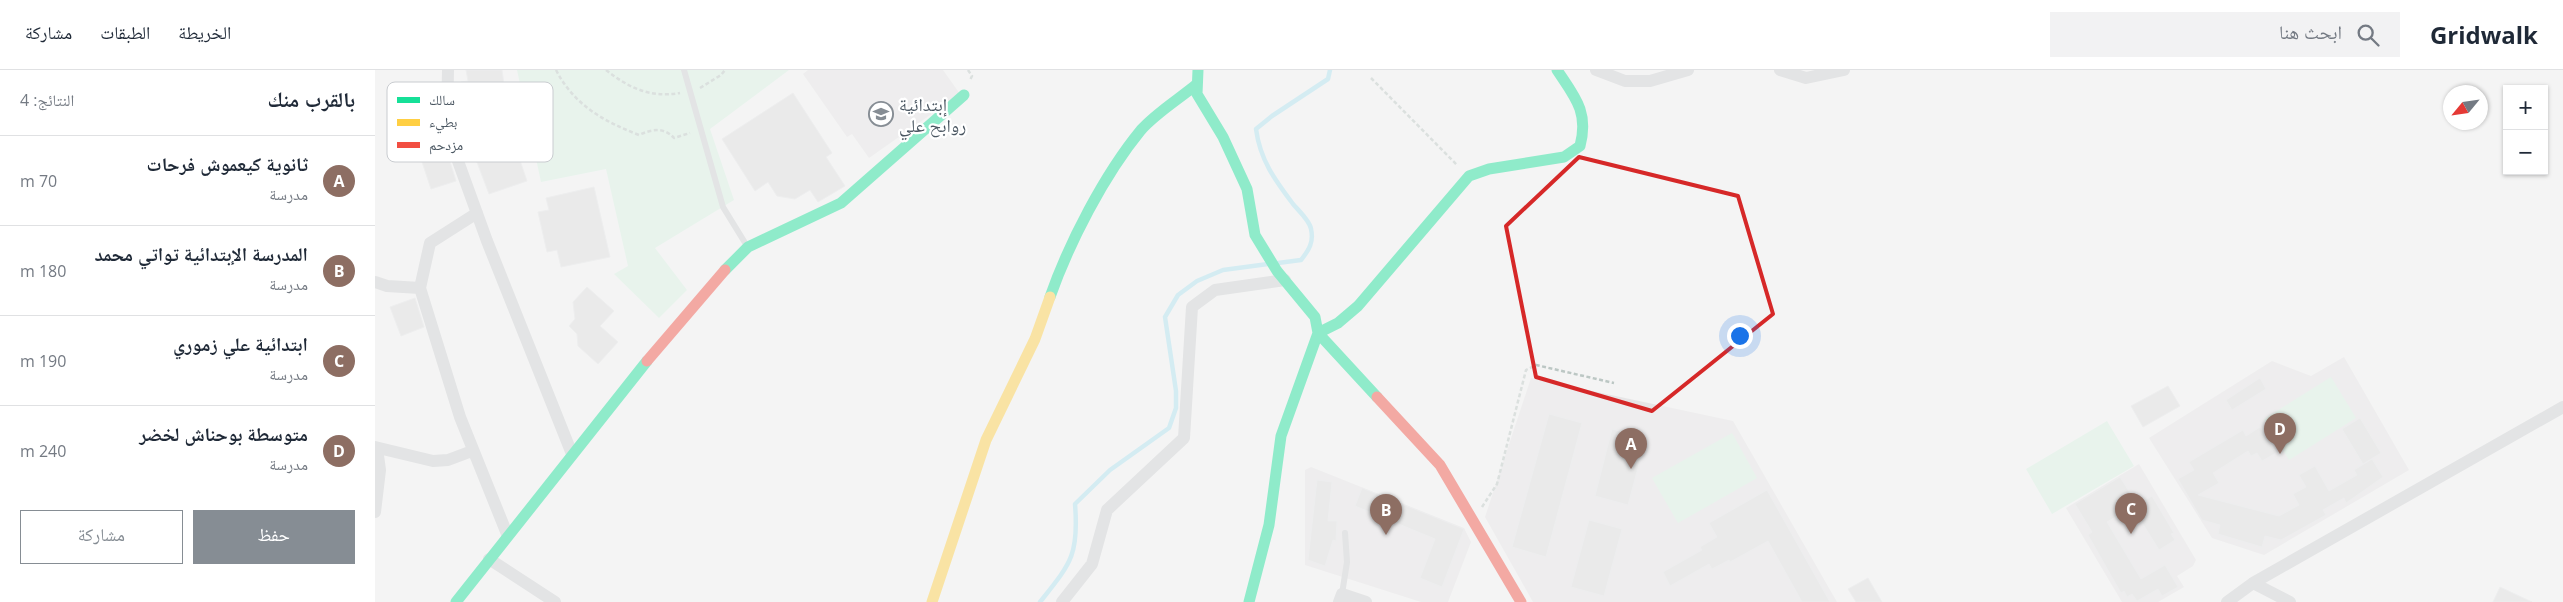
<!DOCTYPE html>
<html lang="ar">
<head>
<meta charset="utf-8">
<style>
	:root { --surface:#fff; --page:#f2f2f3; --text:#1f2937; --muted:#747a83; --line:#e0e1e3; --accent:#868d94 }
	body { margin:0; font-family:"Open Sans","Noto Naskh Arabic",sans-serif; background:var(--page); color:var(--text); direction:rtl }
	.controls { position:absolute; right:15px; top:15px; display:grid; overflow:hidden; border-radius:0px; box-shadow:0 1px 4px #0004 }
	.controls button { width:45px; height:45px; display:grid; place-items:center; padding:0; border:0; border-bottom:1px solid var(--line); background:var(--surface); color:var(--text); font:25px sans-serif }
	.compass { position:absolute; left:2068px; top:15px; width:45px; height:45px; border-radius:50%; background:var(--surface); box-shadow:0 1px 4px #0004; rotate:241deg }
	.you { position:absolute; left:1364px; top:265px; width:18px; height:18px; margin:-12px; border:4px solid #fff; border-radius:50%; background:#1a73e8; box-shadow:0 0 0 8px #1a73e833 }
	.badge { display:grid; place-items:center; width:32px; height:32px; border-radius:50%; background:var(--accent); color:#fff; font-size:16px; font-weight:700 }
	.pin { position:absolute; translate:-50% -41px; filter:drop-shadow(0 1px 2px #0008) }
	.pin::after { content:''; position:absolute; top:26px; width:18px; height:15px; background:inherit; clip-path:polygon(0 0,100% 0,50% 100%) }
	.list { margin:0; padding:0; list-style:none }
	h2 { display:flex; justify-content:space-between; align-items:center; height:65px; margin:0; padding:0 20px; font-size:21px }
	h2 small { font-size:16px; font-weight:400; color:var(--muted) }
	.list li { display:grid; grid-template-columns:32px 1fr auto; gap:15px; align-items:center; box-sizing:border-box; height:90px; padding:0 20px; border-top:1px solid var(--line) }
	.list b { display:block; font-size:19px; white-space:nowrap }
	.list p { margin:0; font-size:16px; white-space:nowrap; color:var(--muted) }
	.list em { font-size:16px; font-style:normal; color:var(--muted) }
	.actions { display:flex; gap:10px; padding:15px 20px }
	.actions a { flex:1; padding:11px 0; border:1px solid var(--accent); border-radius:0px; text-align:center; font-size:18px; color:var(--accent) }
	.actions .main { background:var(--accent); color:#fff }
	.icon { flex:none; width:28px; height:28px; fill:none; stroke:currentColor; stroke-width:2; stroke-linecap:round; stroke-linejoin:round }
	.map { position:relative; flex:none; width:2188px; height:532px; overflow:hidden; direction:ltr }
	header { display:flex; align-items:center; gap:30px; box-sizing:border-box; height:70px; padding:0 25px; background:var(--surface); border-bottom:1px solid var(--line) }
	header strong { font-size:24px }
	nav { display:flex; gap:28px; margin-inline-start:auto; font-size:18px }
	.search { width:350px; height:45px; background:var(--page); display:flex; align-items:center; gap:12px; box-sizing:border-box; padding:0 18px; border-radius:0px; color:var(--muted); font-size:19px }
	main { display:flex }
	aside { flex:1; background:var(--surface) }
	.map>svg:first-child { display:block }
	.education { fill:#e6e5e6 }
	.green { fill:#d9f2e3 }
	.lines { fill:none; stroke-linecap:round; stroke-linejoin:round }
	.stream { stroke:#aee2f0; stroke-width:4.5 }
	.building { fill:#ddddde; stroke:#e5e6e7 }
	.path { stroke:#bcc7c4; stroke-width:2.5; stroke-dasharray:4 2.5; stroke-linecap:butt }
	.lane { stroke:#ced0d2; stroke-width:6 }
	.street { stroke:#ced0d2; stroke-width:12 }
	.fast { stroke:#16e098; stroke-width:11 }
	.slow { stroke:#ffcf43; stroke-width:11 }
	.jam { stroke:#f24e42; stroke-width:11 }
	.marked { fill:none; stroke:#d62828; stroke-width:4; stroke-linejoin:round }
	.labels { text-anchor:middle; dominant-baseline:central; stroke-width:4.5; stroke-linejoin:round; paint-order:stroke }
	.poi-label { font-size:18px; fill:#4a5661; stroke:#fff; text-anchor:start }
	.key { fill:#fff; stroke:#c9ccd0; stroke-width:1 }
	.key-label { font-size:14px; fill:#4a5661 }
</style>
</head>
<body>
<header>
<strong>Gridwalk</strong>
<div class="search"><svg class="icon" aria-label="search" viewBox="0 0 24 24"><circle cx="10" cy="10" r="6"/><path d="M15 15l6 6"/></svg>ابحث هنا</div>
<nav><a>الخريطة</a><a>الطبقات</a><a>مشاركة</a></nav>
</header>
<main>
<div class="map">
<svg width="2188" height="532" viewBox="0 0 2188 532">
	<rect width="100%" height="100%" fill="#f4f4f4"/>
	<!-- education -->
	<path class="education" d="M433 0H568L585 24 494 88 477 64 472 67 428 4Z
		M1969 287 2034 400 1889 485 1837 468 1774 368 1897 291 1936 306Z
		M1156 308 1358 351 1462 532H1158L1110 447Z
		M1764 394 1821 490 1818 496 1802 506 1809 517 1783 532H1747L1691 438Z
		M936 397 1089 458 1096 472 1073 532H1046L930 495V400Z"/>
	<!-- green -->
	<path class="green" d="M142 0H414L335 59 359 130 280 178 312 220 284 248 239 204 253 196 231 99 166 112Z
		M1956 307 1981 348 1914 390 1889 349Z
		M1732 351 1759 396 1677 444 1651 399Z
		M1357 363 1382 408 1303 453 1277 408Z"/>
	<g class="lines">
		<!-- stream -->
		<path class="stream" d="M903 193 926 190C934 180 939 172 936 159 935 151 924 141 918 134 900 110 885 90 881 59L897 46 953 9 955 0
			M665 532C696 493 704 485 700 434L735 400 794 358 801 338V321L790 247 803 225 822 211 848 200 893 194"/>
	</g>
	<!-- building -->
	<path class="building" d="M91 0H127L136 64 152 111 114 124 94 71 99 69 93 34 89 35 86 12 93 11Z
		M418 23 457 83 451 87 470 116 443 132 435 120 420 129 402 126 393 112 380 121 347 69Z
		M67 66 81 111 56 119 41 74Z
		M219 117 235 187 186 197 182 180 172 182 163 142 174 140 171 128Z
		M212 217 239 241 225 256 243 272 223 294 203 276 202 264 194 256 200 249 198 232Z
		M40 228 49 257 26 266 15 237Z
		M1885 308 1891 319 1857 340 1851 330Z
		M1793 316 1805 336 1768 357 1756 336Z
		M1174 344 1207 353 1171 487 1137 477Z
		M1985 348 2006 383 1988 394 1967 359Z
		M1885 357 1901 383 1887 391 1882 383 1876 386 1873 381 1838 403 1844 413 1823 425 1904 446 1924 435 1918 424 1931 417 1924 405 1940 396 1954 421 1982 405 1979 400 1997 389 2008 407 1971 433 1969 428 1948 440 1951 445 1906 470 1890 466 1887 477 1843 464 1845 455 1827 450 1803 409 1819 400 1814 392 1868 360 1871 366Z
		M1237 359 1271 368 1253 435 1220 426Z
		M1745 407 1762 434 1732 452 1766 509 1790 495 1803 517 1787 526 1783 519 1762 531 1757 524 1752 527 1749 521 1746 523 1713 465 1717 462 1700 434Z
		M942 410 957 412 953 451H962L961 471 958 470 950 496 933 490Z
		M987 418 1089 459 1067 517 1045 508 1060 469 980 436Z
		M1392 420 1455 532H1427L1393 471 1355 492 1354 490 1337 499 1334 494 1295 516 1288 502 1327 480 1325 477 1342 467 1334 453Z
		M1777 426 1799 463 1796 464 1800 470 1784 480 1758 438Z
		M1214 450 1247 459 1229 526 1196 517Z
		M1493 508 1507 532H1481L1473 519Z
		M2125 517 2157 532H2118Z"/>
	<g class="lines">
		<!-- path -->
		<path class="path" d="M181 0C199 35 228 51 264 65 277 59 289 57 299 68L315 63
			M231 0C254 18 275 28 305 23
			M593 0 597 6 595 10
			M996 8 1082 95
			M325 18 346 5 350 0
			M1107 437 1122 414 1151 300 1161 295 1239 313"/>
		<!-- lane -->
		<path class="lane" d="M309 0 348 137 372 176
			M967 524 972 492 970 463"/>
		<!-- street -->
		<path class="street" d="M73 0 72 52 79 80 112 171 197 384
			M1221 0 1250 11H1275L1313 0
			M1405 0 1431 8 1469 0
			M102 143 55 173 45 218 85 347 132 464
			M0 212 12 216 45 218
			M0 377 58 391 73 390 97 381
			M0 442 5 400 2 378
			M114 489 180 532
			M1878 513 1915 532
			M687 532 717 494 732 440 809 368 817 237 840 220 910 210
			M964 532 967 524 991 532
			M1852 532 1878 513 2188 337"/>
		<!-- fast -->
		<path class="fast" d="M823 0 822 24 848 67 872 119 880 165 902 201 940 247 943 263 906 366 894 455 874 532
			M350 200 373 177 466 133 589 25
			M675 227C694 173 729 105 766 60 781 43 804 29 822 14
			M1002 327 943 263 963 253 983 236 1094 106 1114 99 1189 87 1205 76C1214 42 1200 27 1182 0
			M81 532 272 291"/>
		<!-- slow -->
		<path class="slow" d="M557 532 611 370 660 269 675 227"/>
		<!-- jam -->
		<path class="jam" d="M272 291 350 200
			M1002 327 1065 395 1146 532"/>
	</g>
	<!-- marked area -->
	<path d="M0 0H2188V532H0ZM1204 87 1363 126 1398 244 1277 341 1161 307 1131 156Z" fill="#f4f4f4" fill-opacity=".55" fill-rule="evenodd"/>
	<path class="marked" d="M1204 87 1363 126 1398 244 1277 341 1161 307 1131 156Z"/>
	<!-- icons -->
	<defs>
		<symbol id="school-ring" viewBox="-11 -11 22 22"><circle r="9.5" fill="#fff" stroke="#868d94" stroke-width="1.5"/><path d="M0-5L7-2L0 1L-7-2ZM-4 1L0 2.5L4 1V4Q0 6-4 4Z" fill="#868d94"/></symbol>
	</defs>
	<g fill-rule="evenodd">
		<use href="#school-ring" x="492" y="30" width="28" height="28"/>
	</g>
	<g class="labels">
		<!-- poi labels -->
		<g class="poi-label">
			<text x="524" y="34">إبتدائية<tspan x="524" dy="21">روابح علي</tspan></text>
		</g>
	</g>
	<!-- legend -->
	<rect x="12" y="12" width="166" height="80" rx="8" class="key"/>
	<rect x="22" y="27" width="23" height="6" fill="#16e098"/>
	<rect x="22" y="49" width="23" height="7" fill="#ffcf43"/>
	<rect x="22" y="72" width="23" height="6" fill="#f24e42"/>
	<g class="key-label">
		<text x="54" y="35">سالك</text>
		<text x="54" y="57">بطيء</text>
		<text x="54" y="80">مزدحم</text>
	</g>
</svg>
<div class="controls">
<button>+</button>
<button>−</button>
</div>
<svg class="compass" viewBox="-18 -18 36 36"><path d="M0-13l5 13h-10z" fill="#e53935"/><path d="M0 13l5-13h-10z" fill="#747a83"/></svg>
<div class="you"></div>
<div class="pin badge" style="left:1256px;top:399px;background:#8d6e63">A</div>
<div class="pin badge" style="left:1011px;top:465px;background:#8d6e63">B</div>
<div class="pin badge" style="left:1756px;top:464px;background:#8d6e63">C</div>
<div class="pin badge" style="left:1905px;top:384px;background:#8d6e63">D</div>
</div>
<aside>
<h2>بالقرب منك<small>النتائج: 4</small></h2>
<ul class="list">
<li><span class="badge" style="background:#8d6e63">A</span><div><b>ثانوية كيعموش فرحات</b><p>مدرسة</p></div><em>70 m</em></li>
<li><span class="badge" style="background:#8d6e63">B</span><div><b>المدرسة الإبتدائية تواتي محمد</b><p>مدرسة</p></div><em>180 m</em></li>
<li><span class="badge" style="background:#8d6e63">C</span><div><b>ابتدائية علي زموري</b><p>مدرسة</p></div><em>190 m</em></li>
<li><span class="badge" style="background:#8d6e63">D</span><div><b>متوسطة بوحناش لخضر</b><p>مدرسة</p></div><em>240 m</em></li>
</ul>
<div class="actions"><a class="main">حفظ</a><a>مشاركة</a></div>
</aside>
</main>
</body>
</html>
